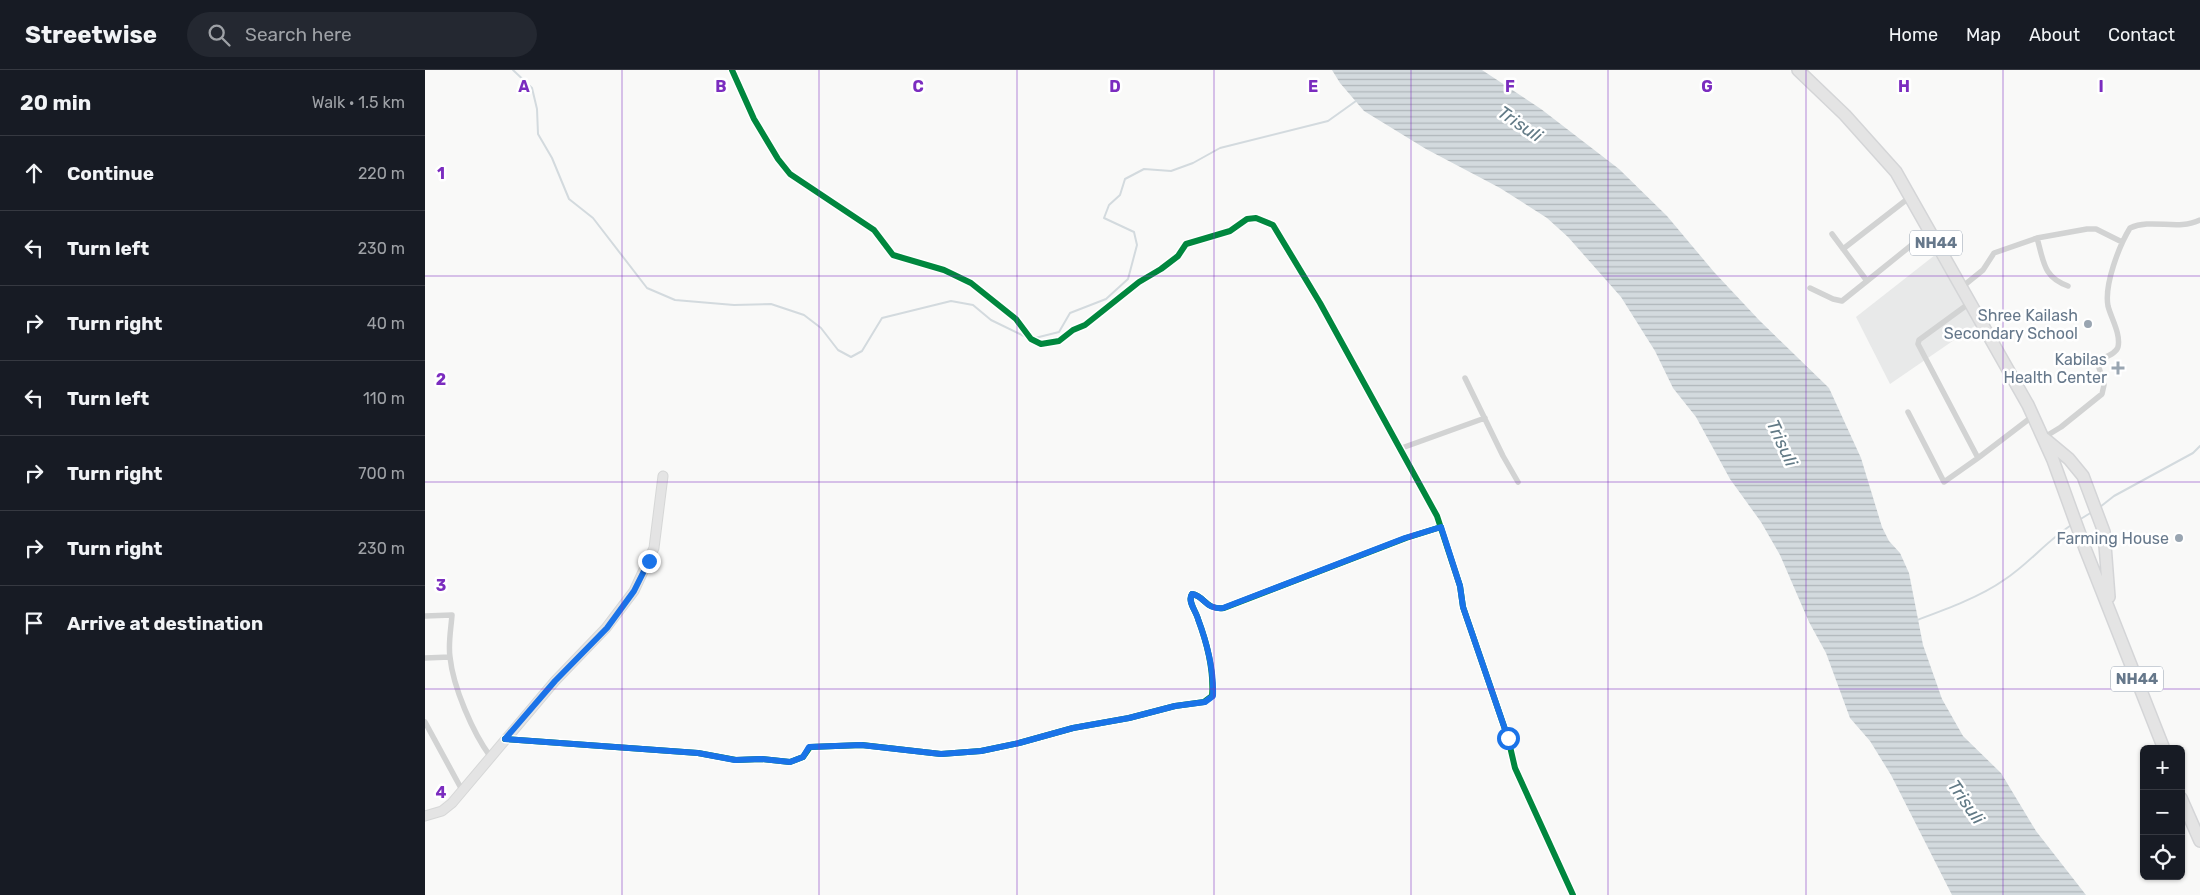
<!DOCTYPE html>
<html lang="en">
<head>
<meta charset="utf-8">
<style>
	:root { --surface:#171b24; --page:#242831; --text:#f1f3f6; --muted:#9ea1a6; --line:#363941 }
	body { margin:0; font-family:Rubik,sans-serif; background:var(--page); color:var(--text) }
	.controls { position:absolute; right:15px; bottom:15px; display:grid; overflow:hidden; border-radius:8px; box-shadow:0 1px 4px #0004 }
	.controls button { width:45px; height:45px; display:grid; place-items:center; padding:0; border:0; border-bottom:1px solid var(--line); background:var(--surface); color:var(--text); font:25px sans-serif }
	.stop { position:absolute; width:15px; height:15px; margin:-11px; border:4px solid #1a73e8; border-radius:50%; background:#fff }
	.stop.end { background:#1a73e8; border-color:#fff; box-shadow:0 1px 5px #0008 }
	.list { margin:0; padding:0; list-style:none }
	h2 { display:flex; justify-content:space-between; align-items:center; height:65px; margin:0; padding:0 20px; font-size:21px }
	h2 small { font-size:16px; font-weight:400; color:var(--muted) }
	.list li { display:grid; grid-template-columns:32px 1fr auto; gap:15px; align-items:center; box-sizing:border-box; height:75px; padding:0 20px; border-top:1px solid var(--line) }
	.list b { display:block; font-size:19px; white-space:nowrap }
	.list em { font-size:16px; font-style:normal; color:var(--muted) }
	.icon { flex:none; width:28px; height:28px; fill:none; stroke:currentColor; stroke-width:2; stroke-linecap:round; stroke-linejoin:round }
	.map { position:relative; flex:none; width:1775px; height:825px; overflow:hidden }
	header { display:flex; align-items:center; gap:30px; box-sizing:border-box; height:70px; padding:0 25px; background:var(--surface); border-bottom:1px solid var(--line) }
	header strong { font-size:24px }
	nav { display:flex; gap:28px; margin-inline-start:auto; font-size:18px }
	.search { width:350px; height:45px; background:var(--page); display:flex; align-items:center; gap:12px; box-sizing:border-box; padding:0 18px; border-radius:28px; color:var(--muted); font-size:19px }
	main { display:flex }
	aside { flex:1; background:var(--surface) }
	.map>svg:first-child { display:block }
	.built { fill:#e8e9e9 }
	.water { fill:url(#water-rules) }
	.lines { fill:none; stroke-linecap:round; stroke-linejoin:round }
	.stream { stroke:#d3dade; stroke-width:2 }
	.secondary-casing { stroke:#d6d7d7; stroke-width:11 }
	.highway-casing { stroke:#d4d5d7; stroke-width:14 }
	.street { stroke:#d2d3d3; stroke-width:5.5 }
	.secondary { stroke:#e4e4e4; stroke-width:9 }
	.highway { stroke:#e4e4e4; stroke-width:11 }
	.cycleway-casing { stroke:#fff; stroke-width:9 }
	.cycleway { stroke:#00873e; stroke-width:6 }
	.route { stroke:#1a73e8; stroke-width:6 }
	.grid { fill:none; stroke:#7b2cbf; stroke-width:1; stroke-opacity:0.55 }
	.poi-dot { fill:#99a5b1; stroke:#fff; stroke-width:2 }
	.labels { text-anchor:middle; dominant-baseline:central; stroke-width:5; stroke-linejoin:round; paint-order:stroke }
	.shield { fill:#fff; stroke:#94a0ae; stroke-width:1 }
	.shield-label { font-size:15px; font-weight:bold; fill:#66788b }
	.poi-label { font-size:16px; fill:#66788b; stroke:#fff; text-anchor:end }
	.water-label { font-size:18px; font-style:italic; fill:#627a86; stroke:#fff }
	.grid-label { font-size:16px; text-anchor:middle; font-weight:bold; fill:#7b2cbf; stroke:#fff; stroke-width:5; stroke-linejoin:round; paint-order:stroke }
</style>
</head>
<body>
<header>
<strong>Streetwise</strong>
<div class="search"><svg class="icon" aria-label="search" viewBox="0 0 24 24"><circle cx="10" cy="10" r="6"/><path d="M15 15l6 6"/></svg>Search here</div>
<nav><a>Home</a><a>Map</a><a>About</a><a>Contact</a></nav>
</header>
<main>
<aside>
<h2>20 min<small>Walk · 1.5 km</small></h2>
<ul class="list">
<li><svg class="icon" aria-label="ahead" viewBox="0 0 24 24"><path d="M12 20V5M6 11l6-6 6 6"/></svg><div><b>Continue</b></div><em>220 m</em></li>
<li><svg class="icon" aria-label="left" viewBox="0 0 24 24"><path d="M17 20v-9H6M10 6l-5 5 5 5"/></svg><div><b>Turn left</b></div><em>230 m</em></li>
<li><svg class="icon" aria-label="right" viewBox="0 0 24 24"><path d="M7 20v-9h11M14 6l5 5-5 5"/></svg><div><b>Turn right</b></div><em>40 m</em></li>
<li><svg class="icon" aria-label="left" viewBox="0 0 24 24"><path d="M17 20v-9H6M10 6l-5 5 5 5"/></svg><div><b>Turn left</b></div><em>110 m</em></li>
<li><svg class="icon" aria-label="right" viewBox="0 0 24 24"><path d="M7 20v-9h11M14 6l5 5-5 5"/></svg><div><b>Turn right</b></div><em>700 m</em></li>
<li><svg class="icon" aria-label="right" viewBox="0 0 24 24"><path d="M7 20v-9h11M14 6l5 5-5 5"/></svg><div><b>Turn right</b></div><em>230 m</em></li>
<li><svg class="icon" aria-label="arrive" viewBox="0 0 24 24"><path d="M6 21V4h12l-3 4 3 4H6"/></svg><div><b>Arrive at destination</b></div></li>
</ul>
</aside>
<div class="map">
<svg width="1775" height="825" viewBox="0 0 1775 825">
	<defs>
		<pattern id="water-rules" width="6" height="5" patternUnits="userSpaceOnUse" patternTransform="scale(1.25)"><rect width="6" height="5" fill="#d3dade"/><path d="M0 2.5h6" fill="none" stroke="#afb6ba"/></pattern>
	</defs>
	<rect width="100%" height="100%" fill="#f9f9f8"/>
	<!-- built -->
	<path class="built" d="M1510 185 1551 255 1465 314 1431 247Z"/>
	<!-- water -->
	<path class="water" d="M907 0H1057L1116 39 1194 99 1242 146 1289 202 1334 250 1404 318 1436 388 1457 457 1464 471 1475 483 1484 503 1498 575 1517 629 1538 666 1576 703 1611 761 1661 825H1527L1466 705 1445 671 1425 648 1401 583 1384 552 1355 485 1336 452 1305 409 1271 347 1248 318 1230 281 1196 227 1143 167 1122 148 1075 118 1001 79 939 41 915 13Z"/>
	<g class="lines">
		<!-- stream -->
		<path class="stream" d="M88 0 107 18 112 39 113 64 127 88 144 129 168 148 222 218 250 230 309 235 346 234 379 245 396 258 413 280 426 287 437 281 457 248 526 231 548 235 566 250 603 268
			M610 268 634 262 645 243 681 229 703 209 712 175 709 162 679 148 684 135 695 125 700 109 719 99 746 101 768 93 795 78 903 51 931 31
			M1675 437 1689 426 1768 383 1775 376
			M1654 450 1667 442
			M1492 550C1519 540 1555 527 1579 510 1604 494 1622 470 1648 454"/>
		<defs>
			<path id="secondary" d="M0 746 17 741 27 733 130 611 181 558 209 521 229 478 238 406"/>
			<path id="highway" d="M1373 0 1420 45 1471 102 1603 335 1628 390 1661 481 1739 679
				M1620 369 1644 389 1658 406 1679 462 1684 527
				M1756 728 1775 771"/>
		</defs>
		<!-- secondary casing -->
		<use href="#secondary" class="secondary-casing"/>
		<!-- highway casing -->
		<use href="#highway" class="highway-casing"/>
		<!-- street -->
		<path class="street" d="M307 0 329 49 353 89 365 104 449 160 468 185 519 200 546 213 591 249 606 269 616 274 634 271 648 260 660 255 714 212 736 199 753 186 761 174 805 161 822 149 831 148 848 155 895 233 1012 446 1035 516 1038 537 1083 668 1090 698 1148 825
			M1407 164 1442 211 1504 161
			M1612 168C1619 192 1618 207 1643 216
			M1418 179 1485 127
			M1537 217 1558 200 1569 183 1612 168 1662 159H1671L1697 172
			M1385 218 1408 229 1417 231 1442 211
			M1040 308 1078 386 1093 412
			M1483 342 1519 412 1553 388 1493 274 1494 270 1546 232
			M1618 368 1636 357 1677 324 1679 315 1673 294 1674 290C1680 287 1691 284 1693 277 1696 264 1686 248 1683 236 1679 215 1694 176 1705 158 1727 148 1753 161 1775 150
			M974 379 1060 348
			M1553 388 1608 346
			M0 546 27 545C26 559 23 574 25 587 28 617 48 663 65 686
			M0 588 25 587
			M0 652 37 720
			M80 669 273 683 311 690 336 689 365 692 378 687 385 677 437 675 516 684 556 681 594 673 648 658 704 648 750 636 779 632 787 626C789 601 782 573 773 549 771 541 762 531 767 524 780 526 780 540 799 538L981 468 1016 457"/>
		<!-- secondary -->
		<use href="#secondary" class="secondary"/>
		<!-- highway -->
		<use href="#highway" class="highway"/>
		<defs>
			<path id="cycleway" d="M307 0 329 49 353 89 365 104 449 160 468 185 519 200 546 213 591 249 606 269 616 274 634 271 648 260 660 255 714 212 736 199 753 186 761 174 805 161 822 149 831 148 848 155 895 233 1012 446 1035 516 1038 537 1083 668 1090 698 1148 825
				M80 669 273 683 311 690 336 689 365 692 378 687 385 677 437 675 516 684 556 681 594 673 648 658 704 648 750 636 779 632 787 626C789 601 782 573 773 549 771 541 762 531 767 524 780 526 780 540 799 538L981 468 1016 457"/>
		</defs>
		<!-- cycleway casing -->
		<use href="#cycleway" class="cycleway-casing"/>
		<!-- cycleway -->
		<use href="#cycleway" class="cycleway"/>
	</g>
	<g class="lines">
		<!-- route -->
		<path class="route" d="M224 491 209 521 182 558 130 611 80 669 273 683 310 690 336 689 365 692 378 687 384 677 436 675 516 684 556 681 594 673 648 658 704 648 750 636 780 632 788 626C789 601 782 573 773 549 771 541 762 531 767 524 780 526 780 540 798 538L980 468 1016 457 1035 516 1038 537 1083 668"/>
	</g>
	<!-- grid -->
	<path class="grid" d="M197 0V825M394 0V825M592 0V825M789 0V825M986 0V825M1183 0V825M1381 0V825M1578 0V825M0 206H1775M0 412H1775M0 619H1775"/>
	<!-- markers -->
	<g class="poi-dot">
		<circle cx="1663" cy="254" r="5"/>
		<path d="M1690.5 290.5h5v5h5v5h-5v5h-5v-5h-5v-5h5z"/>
		<circle cx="1754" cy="468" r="5"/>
	</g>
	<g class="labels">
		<!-- shield labels -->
		<g class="shield">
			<rect x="1485" y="160.5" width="52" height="25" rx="4"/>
			<rect x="1686" y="596.5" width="52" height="25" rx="4"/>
		</g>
		<g class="shield-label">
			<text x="1511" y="173">NH44</text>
			<text x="1712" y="609">NH44</text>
		</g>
		<!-- poi labels -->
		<g class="poi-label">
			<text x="1653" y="245">Shree Kailash<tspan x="1653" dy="18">Secondary School</tspan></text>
			<text x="1682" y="289">Kabilas<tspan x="1682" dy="18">Health Center</tspan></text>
			<text x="1744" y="468">Farming House</text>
		</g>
		<!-- water labels -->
		<g class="water-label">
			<text transform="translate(1095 54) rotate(34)">Trisuli</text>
			<text transform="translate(1357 373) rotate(65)">Trisuli</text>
			<text transform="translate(1541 732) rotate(55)">Trisuli</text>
		</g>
	</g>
	<g class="grid-label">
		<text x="99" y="22">A</text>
		<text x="296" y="22">B</text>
		<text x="493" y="22">C</text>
		<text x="690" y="22">D</text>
		<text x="888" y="22">E</text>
		<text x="1085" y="22">F</text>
		<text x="1282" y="22">G</text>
		<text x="1479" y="22">H</text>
		<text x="1676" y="22">I</text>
		<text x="16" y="109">1</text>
		<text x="16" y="315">2</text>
		<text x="16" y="521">3</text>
		<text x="16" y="728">4</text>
	</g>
</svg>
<div class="controls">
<button>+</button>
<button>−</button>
<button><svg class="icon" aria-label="locate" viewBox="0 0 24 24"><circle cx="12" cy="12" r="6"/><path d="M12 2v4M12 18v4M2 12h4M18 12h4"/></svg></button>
</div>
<div class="stop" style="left:1083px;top:668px"></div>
<div class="stop end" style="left:224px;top:491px"></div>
</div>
</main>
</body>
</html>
